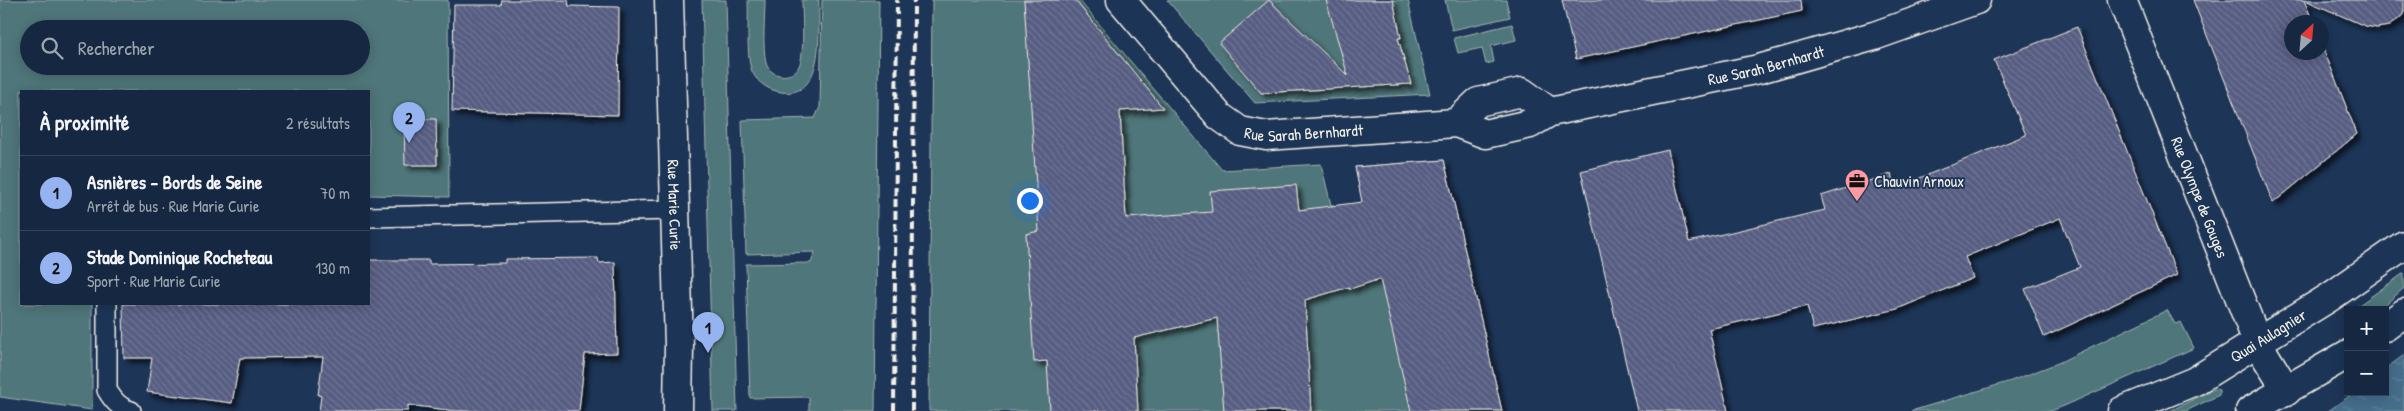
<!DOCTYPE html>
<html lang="fr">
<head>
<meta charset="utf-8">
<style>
	:root { --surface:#162841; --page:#1f3048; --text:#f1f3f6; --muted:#9ea6b1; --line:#35445a; --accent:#95b2f1 }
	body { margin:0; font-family:"Patrick Hand",sans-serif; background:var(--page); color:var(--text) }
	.controls { position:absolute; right:15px; bottom:15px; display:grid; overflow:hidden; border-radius:0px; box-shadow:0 2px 12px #0003 }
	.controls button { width:45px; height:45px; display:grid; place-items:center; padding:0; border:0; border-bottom:1px solid var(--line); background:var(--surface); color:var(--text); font:25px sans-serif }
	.compass { position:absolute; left:2284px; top:15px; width:45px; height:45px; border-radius:50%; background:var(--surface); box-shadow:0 2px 12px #0003; rotate:26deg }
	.you { position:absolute; left:1029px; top:200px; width:18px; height:18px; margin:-12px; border:4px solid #fff; border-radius:50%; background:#1a73e8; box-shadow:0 0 0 8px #1a73e833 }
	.badge { display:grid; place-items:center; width:32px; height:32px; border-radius:50%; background:var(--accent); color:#111; font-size:16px; font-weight:700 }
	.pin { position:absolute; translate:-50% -41px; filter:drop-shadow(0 1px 2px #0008) }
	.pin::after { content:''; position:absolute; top:26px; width:18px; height:15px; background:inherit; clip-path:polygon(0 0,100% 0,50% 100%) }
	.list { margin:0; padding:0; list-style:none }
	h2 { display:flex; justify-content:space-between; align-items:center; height:65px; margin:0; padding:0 20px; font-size:21px }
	h2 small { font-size:16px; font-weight:400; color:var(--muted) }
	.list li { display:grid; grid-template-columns:32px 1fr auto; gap:15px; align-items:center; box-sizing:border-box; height:75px; padding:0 20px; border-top:1px solid var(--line) }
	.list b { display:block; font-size:19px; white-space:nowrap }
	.list p { margin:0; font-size:16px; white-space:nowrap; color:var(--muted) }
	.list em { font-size:16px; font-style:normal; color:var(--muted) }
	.icon { flex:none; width:28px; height:28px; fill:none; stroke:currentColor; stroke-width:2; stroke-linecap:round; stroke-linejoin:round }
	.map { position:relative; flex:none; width:2404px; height:411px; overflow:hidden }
	.search { position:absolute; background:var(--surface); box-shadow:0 2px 12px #0003; left:20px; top:20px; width:350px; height:55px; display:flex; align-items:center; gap:12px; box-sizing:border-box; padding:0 18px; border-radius:28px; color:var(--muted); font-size:19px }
	.panel { position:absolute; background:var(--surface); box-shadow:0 2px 12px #0003; left:20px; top:90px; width:350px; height:215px; border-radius:0px }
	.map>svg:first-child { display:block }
	.green { fill:#4f767a; stroke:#a2b4b1; fill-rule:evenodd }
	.water { fill:url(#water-ripples); stroke:#8aa2b0 }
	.building { fill:url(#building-back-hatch); stroke:#f4f1e8; filter:url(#shadow) }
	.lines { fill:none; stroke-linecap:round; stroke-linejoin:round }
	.lane-casing { stroke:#f4f1e8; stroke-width:22 }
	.street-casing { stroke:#f4f1e8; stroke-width:31 }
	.primary-casing { stroke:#f4f1e8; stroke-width:31 }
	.lane { stroke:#1d3557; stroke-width:19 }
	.street { stroke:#1d3557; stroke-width:28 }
	.primary { stroke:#1d3557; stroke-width:28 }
	.rail { stroke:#f4f1e8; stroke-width:4; stroke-dasharray:8 4; stroke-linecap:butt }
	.labels { text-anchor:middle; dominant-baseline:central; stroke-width:4; stroke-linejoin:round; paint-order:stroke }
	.street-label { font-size:16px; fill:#f4f1e8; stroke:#1d3557 }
	.poi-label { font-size:16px; fill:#f4f1e8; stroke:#1d3557; text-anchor:start }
</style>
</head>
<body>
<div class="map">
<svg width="2404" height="411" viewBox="0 0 2404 411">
	<defs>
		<pattern id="water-ripples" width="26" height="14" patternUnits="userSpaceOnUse" patternTransform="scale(1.25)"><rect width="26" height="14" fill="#446e8b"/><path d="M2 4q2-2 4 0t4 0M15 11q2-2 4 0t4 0" fill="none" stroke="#60839b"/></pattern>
		<pattern id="building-back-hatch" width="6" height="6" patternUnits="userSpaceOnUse" patternTransform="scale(1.25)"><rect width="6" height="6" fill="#575d82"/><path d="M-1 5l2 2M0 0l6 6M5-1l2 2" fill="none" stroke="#707594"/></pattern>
		<filter id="shadow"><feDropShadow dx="4.5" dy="4.5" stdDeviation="2.5" flood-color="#0009"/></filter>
	</defs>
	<rect width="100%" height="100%" fill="#1d3557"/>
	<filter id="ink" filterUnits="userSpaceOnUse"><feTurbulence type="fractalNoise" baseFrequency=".02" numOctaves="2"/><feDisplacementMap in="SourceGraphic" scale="10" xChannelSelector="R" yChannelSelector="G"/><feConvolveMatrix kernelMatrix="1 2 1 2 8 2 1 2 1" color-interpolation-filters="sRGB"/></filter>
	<g filter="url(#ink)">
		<!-- green -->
		<path class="green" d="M0 0H448L449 197 369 195V91H21V304H92V410L0 397ZM29 29H361V66H29Z
			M702 0H726L737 411H713Z
			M748 0H765C765 20 762 43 766 63 770 78 793 80 799 66 805 54 802 15 802 0H819C818 29 827 104 776 91 765 88 755 80 751 69 746 51 749 20 748 0Z
			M822 0H879L875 411H809V397L750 398 746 264 811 263 815 252 746 254 742 120 815 118 820 107Z
			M932 0H1079L1222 170 1321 164 1331 205H1334V210L1363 204 1355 167 1444 160 1502 411H929Z
			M1167 0H1408L1430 94 1255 103Z
			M1445 0H1506L1510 17 1452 30Z
			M1512 24 1516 40 1491 46 1494 62 1486 64 1482 48 1458 53 1454 38Z
			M2404 273V288L2379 310H2352Z
			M2167 310 2175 324 2181 322 2194 348 2064 406 2051 411H1911L2011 381 2058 363Z
			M2214 389 2219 390V395L2186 411H2170Z"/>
		<!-- water -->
		<path class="water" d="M2404 355V411H2328L2355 392H2385V369Z"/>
		<!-- building -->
		<path class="building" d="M502 0H568L569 6 619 7 618 115 452 111 454 5H501Z
			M1024 0H1075L1163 108 1120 111 1126 218 1212 212 1210 191 1296 185 1299 210 1362 202 1355 167 1444 160 1502 411H1411L1380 279 1350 289 1349 287 1305 300 1311 411H1224L1217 318 1134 338 1138 411H1050L1047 361 1034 362 1026 234 1039 231Z
			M1269 0 1348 76 1326 0H1393L1401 38H1398L1411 84 1261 93 1219 43Z
			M1562 0H1801L1802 11 1576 59Z
			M2193 0H2304L2313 22H2292V52H2322V45L2357 134 2273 203Z
			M2305 0H2404V15L2389 26 2377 28 2365 26Z
			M2077 27 2177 275 2044 337 2025 289 2080 267 2060 218 1965 257 1973 278 1897 309 1813 329 1807 306 1709 329 1728 411H1637L1581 171 1668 150 1689 242 1825 210 1821 196 1891 174 1895 188 2026 135 1994 60Z
			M404 119H436L437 165H405Z
			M598 258 599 263 615 262 617 353 585 354 579 411H455L408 405V411H319L321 396 318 395 323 357 240 358 232 403 147 392 152 358H124L123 304H369V260H429V264L505 263V259Z"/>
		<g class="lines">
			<defs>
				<path id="lane" d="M369 217 674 210
					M107 304V390C113 400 119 408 131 411"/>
				<g id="street">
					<path id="s1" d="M669 0 679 346 678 411"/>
					<path id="s2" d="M1121 0 1219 116 1240 131 1266 136 1456 123 1485 134 1530 124 1550 112 1759 69 1874 36 1976 0"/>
					<path id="s3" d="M2122 0 2258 344 2287 391"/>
					<path d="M1456 123 1478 102 1522 92 1550 112"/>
				</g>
				<g id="primary">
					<path d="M2385 327 2404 313"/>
					<path id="s4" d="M2122 411 2195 381 2330 297 2404 245"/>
					<path d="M2250 411 2348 354"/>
				</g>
			</defs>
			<!-- lane casing -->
			<use href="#lane" class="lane-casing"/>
			<!-- street casing -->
			<use href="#street" class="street-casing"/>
			<!-- primary casing -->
			<use href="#primary" class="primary-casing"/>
			<!-- lane -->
			<use href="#lane" class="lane"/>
			<!-- street -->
			<use href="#street" class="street"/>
			<!-- primary -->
			<use href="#primary" class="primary"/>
			<!-- rail -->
			<path class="rail" d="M894 411 897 0
				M912 411 914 0"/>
		</g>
	</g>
	<!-- icons -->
	<defs>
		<symbol id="office-pin" viewBox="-11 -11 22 30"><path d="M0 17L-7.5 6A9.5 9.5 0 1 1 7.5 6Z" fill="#ff9aa2" stroke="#1d3557"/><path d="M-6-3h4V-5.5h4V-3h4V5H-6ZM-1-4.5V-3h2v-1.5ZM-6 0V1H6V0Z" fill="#111"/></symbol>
	</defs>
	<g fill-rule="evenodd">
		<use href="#office-pin" x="1843" y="167" width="28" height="38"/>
	</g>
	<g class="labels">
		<!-- street labels -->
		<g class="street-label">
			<text stroke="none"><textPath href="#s2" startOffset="716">Rue Sarah Bernhardt</textPath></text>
			<text stroke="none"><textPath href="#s2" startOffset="242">Rue Sarah Bernhardt</textPath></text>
			<text stroke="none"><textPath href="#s3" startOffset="212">Rue Olympe de Gouges</textPath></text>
			<text stroke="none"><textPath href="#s1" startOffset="205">Rue Marie Curie</textPath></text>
			<text stroke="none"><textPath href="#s4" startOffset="165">Quai Aulagnier</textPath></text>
		</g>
		<!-- poi labels -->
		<g class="poi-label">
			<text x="1874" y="181">Chauvin Arnoux</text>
		</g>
	</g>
</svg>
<div class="controls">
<button>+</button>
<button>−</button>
</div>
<svg class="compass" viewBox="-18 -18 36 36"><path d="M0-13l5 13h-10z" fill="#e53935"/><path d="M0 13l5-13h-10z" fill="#9ea6b1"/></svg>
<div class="you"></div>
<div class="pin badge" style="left:708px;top:353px">1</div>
<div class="pin badge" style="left:409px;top:143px">2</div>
<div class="search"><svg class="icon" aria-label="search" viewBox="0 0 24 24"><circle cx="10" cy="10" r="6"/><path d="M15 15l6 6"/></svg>Rechercher</div>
<section class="panel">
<h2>À proximité<small>2 résultats</small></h2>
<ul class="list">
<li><span class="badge">1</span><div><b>Asnières - Bords de Seine</b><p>Arrêt de bus · Rue Marie Curie</p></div><em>70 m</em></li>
<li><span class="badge">2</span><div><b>Stade Dominique Rocheteau</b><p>Sport · Rue Marie Curie</p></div><em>130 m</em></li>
</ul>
</section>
</div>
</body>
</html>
